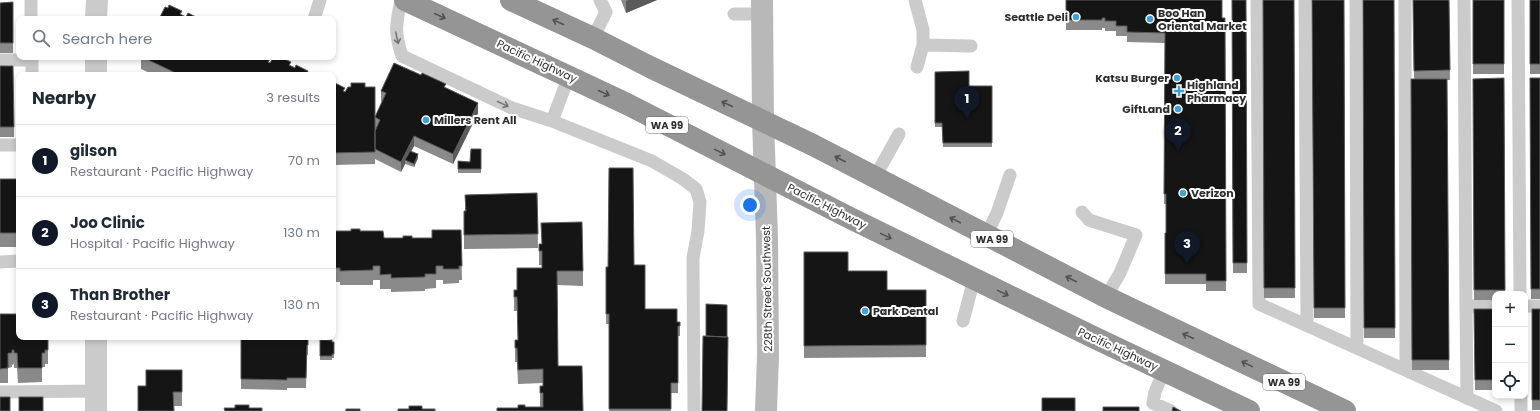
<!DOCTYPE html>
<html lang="en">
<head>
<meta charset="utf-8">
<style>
	:root { --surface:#fff; --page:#f6f6f7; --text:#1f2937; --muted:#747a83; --line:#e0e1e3; --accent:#111827 }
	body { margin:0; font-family:Poppins,sans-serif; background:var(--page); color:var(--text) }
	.controls { position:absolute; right:12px; bottom:12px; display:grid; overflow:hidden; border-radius:8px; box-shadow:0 2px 6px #0003 }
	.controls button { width:36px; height:36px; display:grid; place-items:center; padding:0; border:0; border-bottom:1px solid var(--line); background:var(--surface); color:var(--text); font:20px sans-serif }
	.you { position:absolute; left:750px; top:205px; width:14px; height:14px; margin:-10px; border:3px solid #fff; border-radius:50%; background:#1a73e8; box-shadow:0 0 0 6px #1a73e833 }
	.badge { display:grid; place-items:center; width:26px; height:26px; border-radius:50%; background:var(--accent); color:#fff; font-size:13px; font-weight:700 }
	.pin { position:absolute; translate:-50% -33px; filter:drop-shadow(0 1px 2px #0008) }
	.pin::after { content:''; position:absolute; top:21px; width:14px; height:12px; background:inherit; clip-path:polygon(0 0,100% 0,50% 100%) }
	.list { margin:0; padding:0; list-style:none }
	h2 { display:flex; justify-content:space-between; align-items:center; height:52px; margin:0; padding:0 16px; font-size:17px }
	h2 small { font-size:13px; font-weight:400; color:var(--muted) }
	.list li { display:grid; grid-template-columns:26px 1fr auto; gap:12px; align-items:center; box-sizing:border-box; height:72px; padding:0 16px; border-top:1px solid var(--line) }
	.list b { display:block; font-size:15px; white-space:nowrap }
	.list p { margin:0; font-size:13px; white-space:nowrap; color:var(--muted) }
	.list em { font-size:13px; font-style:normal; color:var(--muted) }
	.icon { flex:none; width:22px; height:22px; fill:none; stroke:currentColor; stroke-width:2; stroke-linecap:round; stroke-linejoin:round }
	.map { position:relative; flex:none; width:1540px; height:411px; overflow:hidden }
	.search { position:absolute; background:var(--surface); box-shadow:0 2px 6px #0003; left:16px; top:16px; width:320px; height:44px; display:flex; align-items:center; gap:10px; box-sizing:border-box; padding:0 14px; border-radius:8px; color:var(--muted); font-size:15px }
	.panel { position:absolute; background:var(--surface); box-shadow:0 2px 6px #0003; left:16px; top:72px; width:320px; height:268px; border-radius:8px }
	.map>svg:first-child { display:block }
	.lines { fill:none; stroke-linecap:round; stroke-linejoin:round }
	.lane { stroke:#cbcbcb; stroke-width:13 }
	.street { stroke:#cbcbcb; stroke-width:22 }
	.secondary { stroke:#b8b8b8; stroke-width:22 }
	.highway { stroke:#959595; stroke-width:22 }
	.wall { fill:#8a8a8a }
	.shaded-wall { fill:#5b5b5b }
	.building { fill:#151515; stroke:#5b5b5b }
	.oneway { stroke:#525252 }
	.oneway2 { stroke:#757575 }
	.poi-dot { fill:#41a0d3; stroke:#fff; stroke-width:1.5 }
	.labels { text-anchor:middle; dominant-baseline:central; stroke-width:4; stroke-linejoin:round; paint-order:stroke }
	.shield { fill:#fff; stroke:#6d6d6d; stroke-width:1 }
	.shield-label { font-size:10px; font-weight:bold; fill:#2e2e2e }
	.poi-label { font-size:11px; font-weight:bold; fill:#2e2e2e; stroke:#fff; text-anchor:start }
	.street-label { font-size:11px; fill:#2e2e2e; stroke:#fff }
</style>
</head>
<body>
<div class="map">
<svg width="1540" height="411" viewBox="0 0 1540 411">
	<rect width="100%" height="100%" fill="#fff"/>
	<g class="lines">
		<!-- lane -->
		<path class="lane" d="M31 0V19
			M401 0C396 25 394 31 402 56L512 108 552 121 652 161 683 179 696 189 700 202 698 231 693 258 694 411
			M915 0 923 30V45L917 67
			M1257 0 1259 304 1496 411
			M1305 0 1307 325
			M1356 0 1357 348
			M1405 0 1406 370
			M1464 0 1466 306H1495
			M1518 0 1520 294
			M734 14H762
			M314 19 320 0
			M593 38 606 12 600 0
			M923 45 971 46
			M32 57V75
			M0 60H32
			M552 121 569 76
			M0 145H19
			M875 177 899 134
			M1082 212 1089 220 1136 235 1120 273 1106 297
			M986 236 997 213 1010 175
			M0 262 19 261
			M1466 306 1467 398
			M1525 306H1540
			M963 321 974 279
			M1164 371 1155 392 1153 403 1171 411
			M0 392 96 391
			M1521 396V411"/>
		<!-- street -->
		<path class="street" d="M96 19 97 0
			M96 75V57
			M96 411V337"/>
		<!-- secondary -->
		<path class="secondary" d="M762 0 763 120 767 238 768 356 766 411"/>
		<!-- highway -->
		<path class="highway" d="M405 0 627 104 848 217 1093 337 1249 411
			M511 0 593 38 650 67 813 145 1106 297 1345 411"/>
	</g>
	<!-- wall -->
	<path class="wall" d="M621 0H657L626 13Z
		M1066 0 1225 18 1226 291H1206V284H1165V233H1166V204H1164L1165 43 1127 42V36H1116V31H1105V28H1102V30H1066Z
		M1232 0H1246L1247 273H1233Z
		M1263 0H1294L1295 298H1264Z
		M1312 0H1344L1345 318H1314Z
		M1363 0H1394L1395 338H1364Z
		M1413 0H1449L1450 80H1447L1449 370H1412L1411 79H1414Z
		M1473 0H1504V74H1473Z
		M1530 0H1540V74H1530Z
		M13 2V53H0V3Z
		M141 57 270 63 291 66 310 75H154L141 69Z
		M0 66 14 127V137H0Z
		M935 72 969 86H992V147H943L942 127H935Z
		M1504 78 1505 294H1495V300H1474L1473 79Z
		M1530 78H1540V299H1531Z
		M333 82 345 92 365 87 375 117 382 102 381 101V91L446 88 478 113 453 164 414 146 411 151 418 158 414 167 405 164 401 172 375 159V164L333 165Z
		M481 149V173H458V161L470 162Z
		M0 179H19V247H0Z
		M537 193 538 248 464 249V211H465V195Z
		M432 230H461L462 280H459V283L443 284V280H436V288L425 289V291L391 292V289H380V280H373V285H340V282H333V231H360L384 238H432Z
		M539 244 583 271V286L557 285 558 366 583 411 525 407H540V386H543V383L518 384 517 362H515V340H518L517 311H514V290H517V268H542V265H539Z
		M804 252 848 271 887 290H926V357L804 358Z
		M634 265 645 309 677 322H680V336H678V393H671V411H609V324H606V267Z
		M1474 309H1495V390H1475Z
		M1532 309H1540V410H1532Z
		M0 314 48 337V364H45V367H42V382L18 383 17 368H14V364L12 365V367L8 368V383H0Z
		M241 337H308V355H307L306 388H287V390L241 389Z
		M320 340 334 342V358H332V360H320Z
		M146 370H182V406H174L146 386Z"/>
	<!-- shaded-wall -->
	<path class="shaded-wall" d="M628 0H657L626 13V1Z
		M478 103V113L453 164V154Z
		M414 136V146L407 160H405V164L401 172V162Z
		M418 154V158L414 167V164Z"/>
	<!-- building -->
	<path class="building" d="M1066 0H1222V18H1225L1226 281H1206V274H1165V233H1166V194H1164L1165 33 1127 32V26H1116V21H1105V18H1102V20H1066Z
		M1232 0H1246L1247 263H1233Z
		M1263 0H1294L1295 288H1264Z
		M1312 0H1344L1345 308H1314Z
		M1363 0H1394L1395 328H1364Z
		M1413 0H1449L1450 70 1414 71Z
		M1473 0H1504V64H1473Z
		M1530 0H1540V64H1530Z
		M13 2V43H0V3Z
		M169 5 182 11 180 14 186 17 188 13 200 19H159L165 7 168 8Z
		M142 57H266L270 59 268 62 270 63 273 58 276 60 278 57H280L291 62 289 65 295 68 296 65 308 71 307 74 310 75H180Z
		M394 63 421 75 422 73 446 84 444 87 478 103 453 154 414 136 401 162 375 149V131L380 120 375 117 386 93 381 91Z
		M0 66H13L14 127H0Z
		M969 71V86H992V143H943L942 123H935V72Z
		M1504 78 1505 290H1474L1473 79Z
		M1530 78H1540V289H1531Z
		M1411 79H1447L1449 360H1412Z
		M333 82 345 88 343 91 345 92 348 87H351V83H365V87H375V152L333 153Z
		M471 149H481V169H458V161L470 162Z
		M410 151 418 154 414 164 405 160Z
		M609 168H633L634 265H645V309H677V322H680V326H678V383H671V409H609V314H606V267H608Z
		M0 179H19V233H0Z
		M537 193 538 234 464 235V211H466L465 195Z
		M582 222 583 271H557L558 366H582L583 411H497V408H518V405H525V407H543V393H540V386H543V369L518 370 517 348H515V340H518L517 297H514V290H517V268H542V251H539V244H542L541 223Z
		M351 229H360V231H383L384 238H403V236H412V238H432V230H461L462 266H459V269H443V266H436V274H425V277L391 278V274L380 275V266H373V270L340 271V268H333V231H351Z
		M804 252H848V271H887V290H926V345L804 346Z
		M706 304 727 305V337L706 336Z
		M1474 309H1495V380H1475Z
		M1532 309H1540V400H1532Z
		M0 314H19V337H48V350H45V353H42V368H18L17 353H14V350H12V353H8V368L0 369Z
		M703 336 728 337 727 411H702Z
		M241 337H308V345H307L306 378H287V380L241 379Z
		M320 340H332V342H334V354H332V356H320Z
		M146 370H182V392H173L174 411H138V386H146Z
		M0 397H10V411H0Z
		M19 397H43V411H19Z
		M1042 398H1075V411H1042Z
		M235 405H249V408H262V411H225L224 408H235Z
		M409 406H422V409H435V411H398V409H409Z
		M1103 407H1139V411H1103Z
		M1173 407 1181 411H1172Z
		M346 409H360V411H345H346Z"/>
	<!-- one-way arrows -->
	<defs><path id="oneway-shaft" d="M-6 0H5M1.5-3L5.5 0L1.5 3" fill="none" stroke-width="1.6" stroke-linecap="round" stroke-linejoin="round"/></defs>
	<g class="oneway">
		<use href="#oneway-shaft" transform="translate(440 16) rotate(25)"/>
		<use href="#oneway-shaft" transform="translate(558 22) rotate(-155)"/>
		<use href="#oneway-shaft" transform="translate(604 93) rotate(25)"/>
		<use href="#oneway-shaft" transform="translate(727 104) rotate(-155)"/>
		<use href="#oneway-shaft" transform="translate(720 152) rotate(26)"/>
		<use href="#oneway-shaft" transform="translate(840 159) rotate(-153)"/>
		<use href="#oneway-shaft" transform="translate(955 220) rotate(-152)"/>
		<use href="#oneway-shaft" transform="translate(886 236) rotate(26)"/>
		<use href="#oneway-shaft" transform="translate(1071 279) rotate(-153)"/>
		<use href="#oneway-shaft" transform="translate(1003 293) rotate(26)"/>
		<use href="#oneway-shaft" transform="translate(1188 336) rotate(-155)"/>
		<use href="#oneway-shaft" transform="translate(1247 364) rotate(-154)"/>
	</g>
	<g class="oneway2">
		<use href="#oneway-shaft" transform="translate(397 38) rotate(78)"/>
		<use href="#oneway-shaft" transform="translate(503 104) rotate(25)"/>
	</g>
	<!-- markers -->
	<g class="poi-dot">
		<circle cx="1076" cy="17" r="4"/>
		<circle cx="1150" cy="19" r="4"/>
		<circle cx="1177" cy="78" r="4"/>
		<path d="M1177 85h4v4h4v4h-4v4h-4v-4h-4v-4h4z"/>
		<circle cx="1178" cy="109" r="4"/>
		<circle cx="426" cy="120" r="4"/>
		<circle cx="1183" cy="193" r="4"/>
		<circle cx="865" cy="311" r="4"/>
	</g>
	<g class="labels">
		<!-- shield labels -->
		<g class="shield">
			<rect x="646" y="117" width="42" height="16" rx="3"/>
			<rect x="971" y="231" width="42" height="16" rx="3"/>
			<rect x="1263" y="374" width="42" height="16" rx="3"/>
		</g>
		<g class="shield-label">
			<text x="667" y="125">WA 99</text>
			<text x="992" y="239">WA 99</text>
			<text x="1284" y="382">WA 99</text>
		</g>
		<!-- poi labels -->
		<g class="poi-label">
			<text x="1158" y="13">Boo Han<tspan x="1158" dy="13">Oriental Market</tspan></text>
			<text x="1068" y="17" text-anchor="end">Seattle Deli</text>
			<text x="1169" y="78" text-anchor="end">Katsu Burger</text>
			<text x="1187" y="85">Highland<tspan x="1187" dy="13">Pharmacy</tspan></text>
			<text x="1170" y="109" text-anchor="end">GiftLand</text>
			<text x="434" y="120">Millers Rent All</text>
			<text x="1191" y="193">Verizon</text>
			<text x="873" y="311">Park Dental</text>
		</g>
		<!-- street labels -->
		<g class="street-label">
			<text transform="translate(537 61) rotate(25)">Pacific Highway</text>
			<text transform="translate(827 206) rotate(27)">Pacific Highway</text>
			<text transform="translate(767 289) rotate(-91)">228th Street Southwest</text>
			<text transform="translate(1118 349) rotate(25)">Pacific Highway</text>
		</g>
	</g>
</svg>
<div class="controls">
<button>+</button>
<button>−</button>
<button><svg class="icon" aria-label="locate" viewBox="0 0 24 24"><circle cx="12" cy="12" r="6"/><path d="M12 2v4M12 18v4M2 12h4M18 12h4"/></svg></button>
</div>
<div class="you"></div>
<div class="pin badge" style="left:967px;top:119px">1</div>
<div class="pin badge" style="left:1178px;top:151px">2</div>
<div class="pin badge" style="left:1187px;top:264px">3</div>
<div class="search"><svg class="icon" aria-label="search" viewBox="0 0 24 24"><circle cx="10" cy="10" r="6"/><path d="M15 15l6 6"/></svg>Search here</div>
<section class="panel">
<h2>Nearby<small>3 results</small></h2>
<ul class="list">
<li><span class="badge">1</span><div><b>gilson</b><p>Restaurant · Pacific Highway</p></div><em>70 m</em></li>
<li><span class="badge">2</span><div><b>Joo Clinic</b><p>Hospital · Pacific Highway</p></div><em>130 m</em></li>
<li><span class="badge">3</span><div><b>Than Brother</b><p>Restaurant · Pacific Highway</p></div><em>130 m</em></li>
</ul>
</section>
</div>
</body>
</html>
